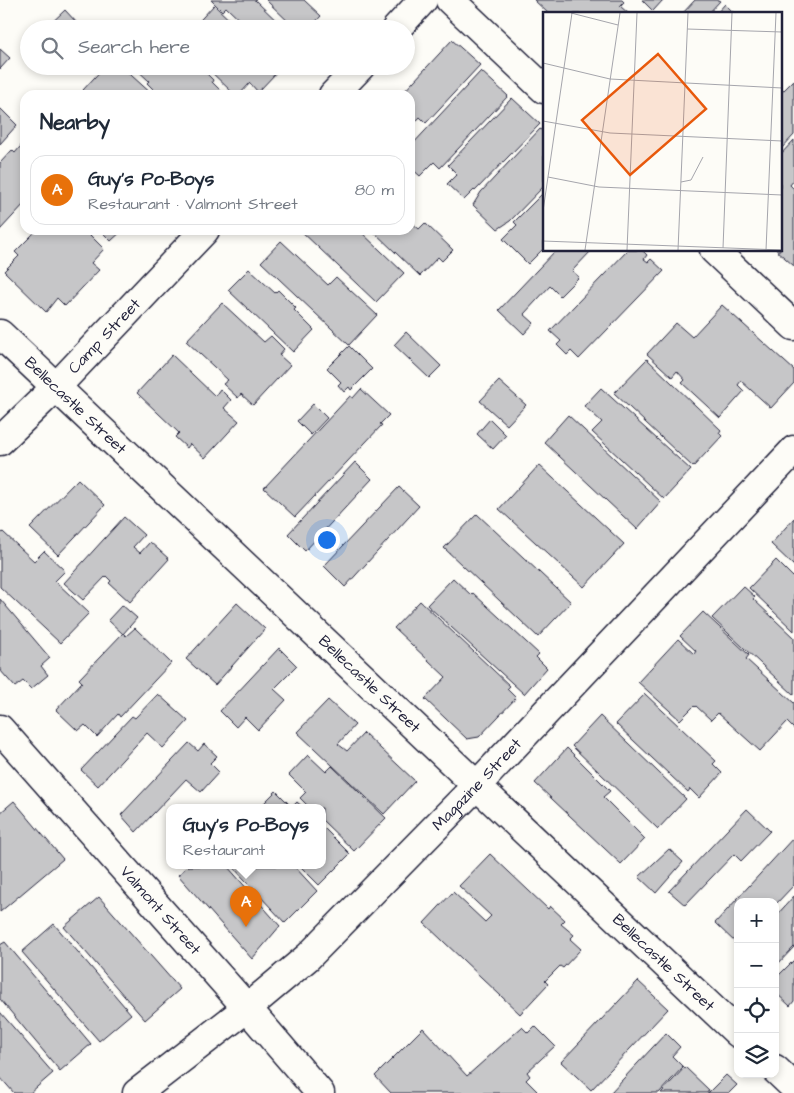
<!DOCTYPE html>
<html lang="en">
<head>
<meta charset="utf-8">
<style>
	:root { --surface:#fff; --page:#f6f6f7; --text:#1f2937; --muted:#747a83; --line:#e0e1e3; --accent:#1f6fb2 }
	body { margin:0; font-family:"Architects Daughter",sans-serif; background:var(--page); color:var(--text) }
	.controls { position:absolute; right:15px; bottom:15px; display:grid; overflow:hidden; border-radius:10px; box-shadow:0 2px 8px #0003 }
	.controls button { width:45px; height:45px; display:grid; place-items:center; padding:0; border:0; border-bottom:1px solid var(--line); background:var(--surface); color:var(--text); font:25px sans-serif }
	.you { position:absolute; left:326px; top:539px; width:18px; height:18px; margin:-12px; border:4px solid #fff; border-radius:50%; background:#1a73e8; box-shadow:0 0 0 8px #1a73e833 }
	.badge { display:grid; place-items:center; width:32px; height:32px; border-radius:50%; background:var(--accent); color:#fff; font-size:16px; font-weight:700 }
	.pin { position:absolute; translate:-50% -41px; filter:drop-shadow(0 1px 2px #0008) }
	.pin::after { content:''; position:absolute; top:26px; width:18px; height:15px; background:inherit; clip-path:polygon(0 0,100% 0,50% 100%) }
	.popup { position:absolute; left:166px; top:804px; width:160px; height:65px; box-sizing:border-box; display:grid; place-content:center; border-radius:10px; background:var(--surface); filter:drop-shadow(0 1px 4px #0005); font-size:16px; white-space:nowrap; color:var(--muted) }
	.popup b { font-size:19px; color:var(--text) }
	.popup::after { content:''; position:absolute; left:50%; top:100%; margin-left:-10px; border:10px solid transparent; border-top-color:var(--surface) }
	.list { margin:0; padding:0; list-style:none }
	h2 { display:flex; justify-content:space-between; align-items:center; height:65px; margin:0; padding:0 20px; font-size:21px }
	h2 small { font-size:16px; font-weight:400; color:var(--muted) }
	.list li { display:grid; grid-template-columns:32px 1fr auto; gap:15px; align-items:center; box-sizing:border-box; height:70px; margin:0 10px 10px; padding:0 10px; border:1px solid var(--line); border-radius:15px }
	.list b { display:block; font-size:19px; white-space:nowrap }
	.list p { margin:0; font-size:16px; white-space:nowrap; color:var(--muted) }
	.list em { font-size:16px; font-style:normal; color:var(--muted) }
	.icon { flex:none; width:28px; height:28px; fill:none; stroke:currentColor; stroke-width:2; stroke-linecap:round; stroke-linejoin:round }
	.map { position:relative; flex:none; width:794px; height:1093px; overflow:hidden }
	.search { position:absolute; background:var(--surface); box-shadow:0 2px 8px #0003; left:20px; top:20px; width:395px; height:55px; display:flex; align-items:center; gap:12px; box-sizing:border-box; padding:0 18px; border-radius:28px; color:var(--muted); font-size:19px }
	.panel { position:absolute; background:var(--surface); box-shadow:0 2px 8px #0003; left:20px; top:90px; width:395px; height:145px; border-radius:15px }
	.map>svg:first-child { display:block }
	.building { fill:#c6c6c8; stroke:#22223b }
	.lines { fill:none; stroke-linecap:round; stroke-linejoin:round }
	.minor-casing { stroke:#22223b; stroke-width:31 }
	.minor { stroke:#fdfcf7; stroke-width:28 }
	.labels { text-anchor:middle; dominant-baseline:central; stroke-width:4.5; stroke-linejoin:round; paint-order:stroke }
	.street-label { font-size:16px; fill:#22223b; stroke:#fdfcf7 }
	.inset-road { fill:none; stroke:#a5a5ac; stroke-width:1 }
	.view { fill:#e8590c; fill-opacity:0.15; stroke:#e8590c; stroke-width:2.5 }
	.inset-edge { fill:none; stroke:#22223b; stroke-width:2.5 }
</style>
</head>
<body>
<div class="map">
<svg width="794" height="1093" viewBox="0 0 794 1093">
	<rect width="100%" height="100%" fill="#fdfcf7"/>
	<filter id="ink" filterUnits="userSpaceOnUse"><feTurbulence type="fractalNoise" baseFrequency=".02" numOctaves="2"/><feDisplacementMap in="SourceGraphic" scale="10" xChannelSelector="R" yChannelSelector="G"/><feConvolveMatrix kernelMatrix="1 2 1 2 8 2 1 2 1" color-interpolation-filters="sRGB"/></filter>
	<g filter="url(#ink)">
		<!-- building -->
		<path class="building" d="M211 0H255L285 29H249L226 7 222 11Z
			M266 0H304L321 16 309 29H296Z
			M534 0H622L624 2 620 6 629 14H549Z
			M642 0H663L653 11Z
			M695 0H718L720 1 708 14H682Z
			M725 4 735 14H716Z
			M214 5 239 29H192Z
			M65 10 77 23 72 29H45Z
			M452 40 480 65 426 123 420 117 412 126 410 124V95H401Z
			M0 49 10 58 0 69Z
			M105 66H121L153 95H88L83 90Z
			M133 66H199L213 80 212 82 225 95H159L147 83 149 81Z
			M205 66H274L278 71 258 92 250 83 239 95H235Z
			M481 71 508 96 440 168 434 162 420 176 410 167V147Z
			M794 80V135L780 150V94Z
			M512 98 540 124 475 191 474 190 464 200 447 184 457 174 448 165Z
			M0 108 17 125 0 144Z
			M540 129 544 132V186L510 221 498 229 473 205 481 192Z
			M794 140V180L790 185 794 189V266L776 250H780V155Z
			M25 141V203L0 230V163L12 150 15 153Z
			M544 192V250H542L528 264 503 239 517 225 514 222Z
			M410 221 419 229 425 223 453 250 442 261 438 257 420 276 372 230H410Z
			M37 230H85L104 249 91 263 99 270 65 306 57 298 46 312 4 271 19 256 15 252Z
			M100 230H123L111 241Z
			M300 230H359L404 273 376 302Z
			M281 241 328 285 336 277 377 315 349 345 261 262Z
			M556 250H592L572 271 579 277 560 296 550 286 524 314 534 323 524 334 499 310Z
			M628 250H642L647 255 644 259 648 262 651 259 664 271 579 359 571 351 567 355 557 345 561 341 550 331Z
			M249 269 275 293 278 290 296 308 294 310 314 330 293 352 228 290Z
			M222 303 264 342 271 336 284 349 279 355 290 365 253 405 241 394 238 398 223 384 228 380 186 341Z
			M722 305 794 370V383L771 408 741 381 738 385 744 391 720 418 682 383 685 380 677 371 672 377 647 354 676 323 692 337Z
			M406 332 441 366 429 378 394 345Z
			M349 346 372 369 351 390 349 387 344 392 338 385 341 382 327 368Z
			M172 355 215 396 220 389 231 400 224 408 239 421 205 458 190 444 187 448 175 437 179 433 137 393Z
			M647 359 721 430 719 433 722 436 693 467 614 393Z
			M499 381 526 405 507 425 480 401Z
			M601 388 691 470 664 499 592 432 602 422 584 406Z
			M361 389 389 415 380 424 382 425 295 517 264 488 350 396 353 398Z
			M313 404 327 418 311 435 297 421Z
			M568 415 661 502 637 529 544 442Z
			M490 419 506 435 493 449 477 434Z
			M355 462 372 479 305 551 288 534Z
			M539 465 624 544 584 587 499 509Z
			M78 479 105 505 58 555 30 528Z
			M399 487 419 506 345 587 324 566Z
			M477 514 571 602 538 637 444 548Z
			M124 517 144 535 133 547 140 553 150 542 169 559 130 602 109 583 111 581 106 576 83 600 64 583Z
			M794 518V566L771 544Z
			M3 532 34 561 44 551 65 571 55 581 89 613 60 643 0 587V534Z
			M776 560 794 578V631L749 588Z
			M453 578 471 595 473 593 539 654 536 657 547 668 524 694 427 605Z
			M743 586 755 597 753 599 794 638V695L712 618Z
			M0 599 50 658 41 666 48 675 31 689 23 681 15 687 0 670Z
			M420 601 510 686 507 689 516 698 479 737 467 739 425 699 446 677 394 628Z
			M237 603 265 629 215 685 186 659Z
			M122 605 137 618 123 634 108 620Z
			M703 612 749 655 746 659 794 703V729L787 722 760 751 718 713 711 720 696 706 695 707 694 706 680 720 638 682 678 639 694 654 696 651 680 636Z
			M135 628 171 663 120 717 118 714 97 737 85 725 78 731 56 710 82 682 79 679 123 633 126 636Z
			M279 648 297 666 274 689 286 700 258 730 245 717 236 727 220 711Z
			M158 694 188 721 163 748 147 733 98 786 81 770 132 716 135 718Z
			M645 694 716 761 713 764 722 773 699 798 690 789 688 792 616 724Z
			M328 700 355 725 338 744 347 751 364 733 415 781 384 814 297 732Z
			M600 716 686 799 658 829 572 746Z
			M189 743 198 751 204 744 217 756 210 763 219 772 201 792 186 779 136 832 121 815Z
			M567 748 610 791 603 797 645 839 621 864 535 783Z
			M308 755 326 772 332 766 386 818 354 851 322 820V808H310L300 798 306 792 289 775Z
			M276 791 292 807 297 802 304 808H259Z
			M14 801 63 859 0 912V813Z
			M747 809 770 831 741 861 734 854 685 905 669 891Z
			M322 826 350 854 319 885 300 866H322Z
			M794 837V885L775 905V902H738V945L715 923Z
			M669 849 683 862 656 893 639 877Z
			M490 854 548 909 550 906 565 920 561 924 574 935 570 939 581 949 563 968 560 966 545 981 548 984 520 1014 424 923 453 892 485 922 491 916 459 886Z
			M188 866H227L280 926 252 959 178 875Z
			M232 866H294L317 891 285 923Z
			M794 896V947L775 967V917Z
			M99 897 180 989 145 1020 64 927Z
			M54 924 131 1014 99 1041 22 952Z
			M5 942 91 1044 60 1071 0 999V945Z
			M794 960V1001L790 1006 775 992V976L777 977Z
			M638 981 668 1009 591 1090 561 1062Z
			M0 1012 53 1073 30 1093H14L0 1077Z
			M535 1026 555 1046 527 1072 530 1076 526 1080 537 1091 535 1093H391L375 1076 423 1028 467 1076 522 1027 528 1033Z
			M666 1033 680 1047 672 1056 683 1067 659 1093H610Z
			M685 1067 709 1090 707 1093H661Z
			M726 1075 737 1085 729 1093H708Z"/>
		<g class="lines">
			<defs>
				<g id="minor">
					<path d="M450 0 544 89"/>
					<path d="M396 29 423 0"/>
					<path d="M333 95 361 66"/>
					<path d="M714 250 794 326"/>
					<path id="s1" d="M0 334 738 1033"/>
					<path id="s2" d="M0 441 56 387 205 230"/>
					<path id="s3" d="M0 729 247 1008 320 1093"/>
					<path d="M775 1069 794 1087"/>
					<path id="s4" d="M137 1093 247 1008 308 957 477 785 794 450"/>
				</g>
			</defs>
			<!-- minor casing -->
			<use href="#minor" class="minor-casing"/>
			<!-- minor -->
			<use href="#minor" class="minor"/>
		</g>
	</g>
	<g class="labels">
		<!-- street labels -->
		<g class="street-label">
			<text stroke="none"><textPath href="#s2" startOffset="148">Camp Street</textPath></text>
			<text stroke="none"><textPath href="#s1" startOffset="104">Bellecastle Street</textPath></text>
			<text stroke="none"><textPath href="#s1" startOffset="509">Bellecastle Street</textPath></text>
			<text stroke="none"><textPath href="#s4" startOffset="460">Magazine Street</textPath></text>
			<text stroke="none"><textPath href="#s3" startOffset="242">Valmont Street</textPath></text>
			<text stroke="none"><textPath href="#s1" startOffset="914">Bellecastle Street</textPath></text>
		</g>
	</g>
	<!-- overview -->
	<g transform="translate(543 12)">
		<rect width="239" height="239" fill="#fdfcf7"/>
		<path class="inset-road" d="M28 1 75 13M144 17 239 20M0 51 67 67 239 76M0 109 67 121 239 129M5 165 56 175 239 183M138 170 148 168 160 145M0 199 29 1M0 229 239 238M180 236 189 1M42 238 77 1M84 238 94 1M135 238 145 1M223 238 233 1"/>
		<path class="view" d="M115 42 163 97 87 163 39 108Z"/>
		<rect width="239" height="239" class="inset-edge"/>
	</g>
</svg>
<div class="controls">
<button>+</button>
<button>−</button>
<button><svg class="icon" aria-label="locate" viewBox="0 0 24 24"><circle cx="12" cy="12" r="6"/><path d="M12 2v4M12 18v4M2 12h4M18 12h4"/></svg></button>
<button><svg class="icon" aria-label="layers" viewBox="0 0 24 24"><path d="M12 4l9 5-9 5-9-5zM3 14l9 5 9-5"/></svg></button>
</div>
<div class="you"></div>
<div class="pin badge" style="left:246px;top:927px;background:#e8710a">A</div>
<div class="popup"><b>Guy's Po-Boys</b>Restaurant</div>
<div class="search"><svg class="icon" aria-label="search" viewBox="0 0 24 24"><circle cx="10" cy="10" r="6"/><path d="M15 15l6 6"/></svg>Search here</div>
<section class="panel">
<h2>Nearby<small></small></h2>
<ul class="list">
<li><span class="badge" style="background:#e8710a">A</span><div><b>Guy's Po-Boys</b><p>Restaurant · Valmont Street</p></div><em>80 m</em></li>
</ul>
</section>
</div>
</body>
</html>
